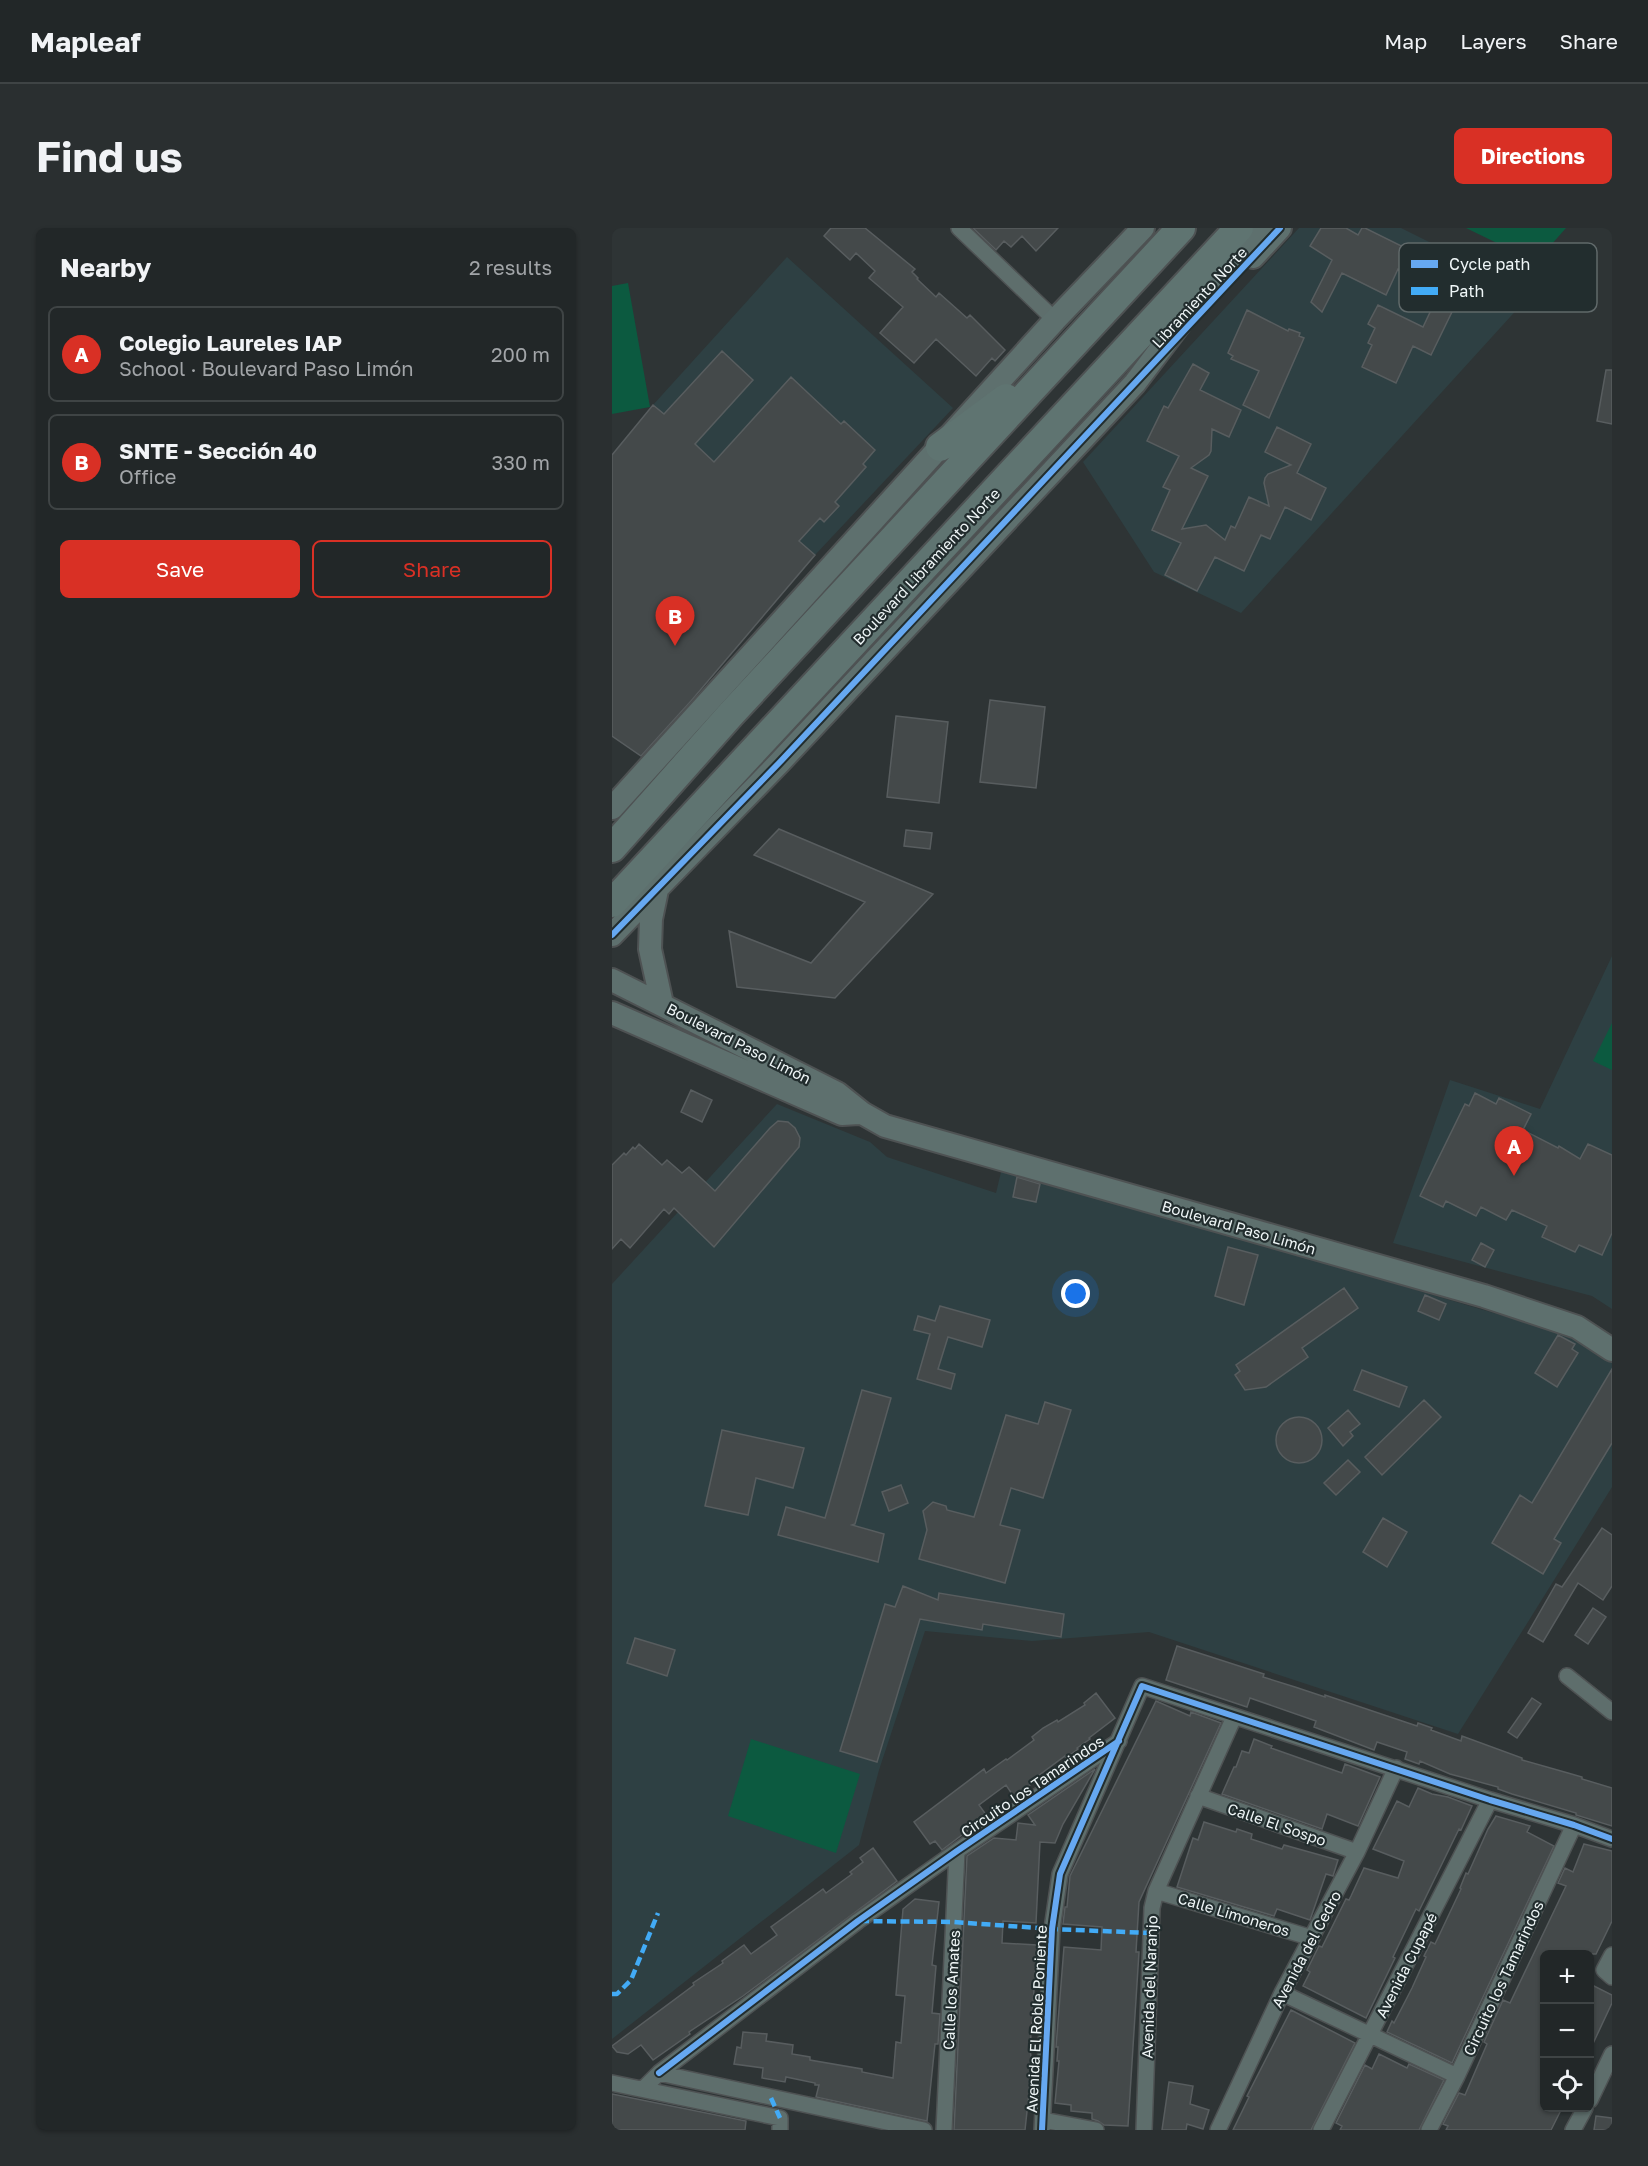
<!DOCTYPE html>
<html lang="en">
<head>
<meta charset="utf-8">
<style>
	:root { --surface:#222728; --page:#2a2f30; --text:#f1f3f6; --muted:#a2a5a8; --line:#3f4445; --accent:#d93025 }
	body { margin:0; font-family:"Golos Text",sans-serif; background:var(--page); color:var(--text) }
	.controls { position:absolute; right:18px; bottom:18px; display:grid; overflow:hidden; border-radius:9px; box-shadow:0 2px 4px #0004 }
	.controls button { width:54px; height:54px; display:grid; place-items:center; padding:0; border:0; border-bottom:2px solid var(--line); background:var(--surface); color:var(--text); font:30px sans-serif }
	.you { position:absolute; left:464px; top:1066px; width:21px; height:21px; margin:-15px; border:4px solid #fff; border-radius:50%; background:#1a73e8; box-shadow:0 0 0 9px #1a73e833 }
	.badge { display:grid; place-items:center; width:39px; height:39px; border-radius:50%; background:var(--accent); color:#fff; font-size:20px; font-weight:700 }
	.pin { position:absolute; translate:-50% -50px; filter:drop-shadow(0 2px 3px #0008) }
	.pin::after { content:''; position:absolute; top:32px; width:21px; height:18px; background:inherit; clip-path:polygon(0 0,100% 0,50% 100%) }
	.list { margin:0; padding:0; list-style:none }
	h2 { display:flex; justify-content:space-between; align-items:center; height:78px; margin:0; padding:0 24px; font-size:26px }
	h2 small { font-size:20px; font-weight:400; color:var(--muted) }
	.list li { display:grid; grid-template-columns:39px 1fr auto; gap:18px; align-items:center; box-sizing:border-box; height:96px; margin:0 12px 12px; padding:0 12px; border:2px solid var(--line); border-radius:9px }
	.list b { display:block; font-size:22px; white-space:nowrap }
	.list p { margin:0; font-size:20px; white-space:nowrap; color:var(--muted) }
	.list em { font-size:20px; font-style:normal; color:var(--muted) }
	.actions { display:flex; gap:12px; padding:18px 24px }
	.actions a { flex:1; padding:14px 0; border:2px solid var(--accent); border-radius:9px; text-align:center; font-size:21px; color:var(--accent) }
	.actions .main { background:var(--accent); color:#fff }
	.icon { flex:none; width:33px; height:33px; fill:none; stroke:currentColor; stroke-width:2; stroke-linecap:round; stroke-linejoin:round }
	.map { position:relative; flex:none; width:1000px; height:1902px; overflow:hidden; border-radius:9px }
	header { display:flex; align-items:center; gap:36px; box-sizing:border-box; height:84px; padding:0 30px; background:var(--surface); border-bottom:2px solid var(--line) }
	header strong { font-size:28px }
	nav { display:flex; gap:33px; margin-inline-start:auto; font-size:21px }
	.intro { display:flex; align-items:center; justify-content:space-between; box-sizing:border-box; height:144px; padding:0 36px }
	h1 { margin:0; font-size:42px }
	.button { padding:15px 27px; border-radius:9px; background:var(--accent); color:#fff; font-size:21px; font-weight:700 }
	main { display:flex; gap:36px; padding:0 36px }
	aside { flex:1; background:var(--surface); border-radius:9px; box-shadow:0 2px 4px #0004 }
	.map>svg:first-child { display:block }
	.built { fill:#2e4043 }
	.green { fill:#0c5a40 }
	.building { fill:#44494a; stroke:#585d5f; stroke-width:1.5 }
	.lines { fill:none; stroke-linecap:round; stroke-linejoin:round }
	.street-casing { stroke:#4e5253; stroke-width:18 }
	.secondary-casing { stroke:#4e5253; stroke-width:26 }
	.highway-casing { stroke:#4e5253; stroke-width:32 }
	.street { stroke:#5e6e6c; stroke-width:15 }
	.secondary { stroke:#5e706e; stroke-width:22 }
	.highway { stroke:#5f7471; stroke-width:28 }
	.quiet { stroke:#42abf6; stroke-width:4.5; stroke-dasharray:9 4.5; stroke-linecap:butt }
	.cycleway-casing { stroke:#222d2e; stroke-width:10 }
	.cycleway { stroke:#66a8f1; stroke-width:6 }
	.labels { text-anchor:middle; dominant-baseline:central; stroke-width:4.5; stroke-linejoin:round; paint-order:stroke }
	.street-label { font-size:15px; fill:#eff6f7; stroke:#222d2e }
	.key { fill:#222d2e; stroke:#60696a; stroke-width:1.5 }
	.key-label { font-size:16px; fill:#eff6f7 }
</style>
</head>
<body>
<header>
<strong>Mapleaf</strong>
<nav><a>Map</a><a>Layers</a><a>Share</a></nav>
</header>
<div class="intro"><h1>Find us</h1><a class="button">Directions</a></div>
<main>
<aside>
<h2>Nearby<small>2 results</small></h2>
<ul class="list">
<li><span class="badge">A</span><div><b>Colegio Laureles IAP</b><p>School · Boulevard Paso Limón</p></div><em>200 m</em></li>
<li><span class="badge">B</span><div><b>SNTE - Sección 40</b><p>Office</p></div><em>330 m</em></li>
</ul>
<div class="actions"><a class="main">Save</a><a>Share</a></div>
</aside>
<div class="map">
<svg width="1000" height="1902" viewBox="0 0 1000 1902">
	<rect width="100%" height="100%" fill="#2e3435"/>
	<!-- built -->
	<path class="built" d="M687 0H789L920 65 629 385 542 344 471 234Z
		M175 29 341 180 203 327 41 177Z
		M1000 728V1081L980 1068 781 1015 838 852 928 881Z
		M165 876 258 914 275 929 384 965 390 940 960 1108 1000 1134V1259L846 1506 537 1404 420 1413 313 1403 267 1542 247 1617 0 1811V1056Z"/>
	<!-- green -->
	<path class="green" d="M854 0H954L924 34Z
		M16 55 38 179 0 186V58Z
		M1000 795V842L981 833Z
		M139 1511 248 1546 224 1625 116 1588Z"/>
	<!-- building -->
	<path class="building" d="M219 0H253L303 41 300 44 306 50 305 51 324 69 327 65 355 90 358 87 393 122 383 133 380 130 364 148 324 111 302 135 268 105 291 79 257 50 263 43 244 25 238 32 212 8Z
		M361 0H446L424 23 410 8 399 19 392 13 384 22Z
		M709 0H734L746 7 750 0H753L856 51 819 127 801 118 784 155 750 139 760 117 756 115 763 100 756 96 766 77 811 99 829 61 786 41 774 67 730 45 710 84 699 74 720 32 698 18Z
		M635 82 676 103 677 101 688 105 687 108 692 110 657 190 631 177 647 143 619 131 621 128 616 125Z
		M110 123 141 152 83 216 102 234 179 149 229 196 232 193 263 222 251 236 254 239 223 274 227 278 212 294 208 290 187 313 203 327 79 473 29 528 0 508V227L41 177 52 186Z
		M581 136 597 145 588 162 629 182 617 209 600 201 599 223 597 227 579 240 596 248 570 301 594 297 613 312 619 298 623 300 637 269 657 278 652 255 653 250 656 246 679 237 653 224 665 199 699 216 685 245 714 260 699 292 673 279 658 311 649 307 632 343 603 329 585 363 553 347 569 315 540 302 558 262 551 259 567 228 535 213 552 178 556 180Z
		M994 142H1000V196L985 193Z
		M378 472 433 479 424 560 368 554Z
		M284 488 336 494 327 575 275 569Z
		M167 601 321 666 223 770 125 759 117 703 199 735 253 674 142 627Z
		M294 602 320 605 318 621 292 618Z
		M79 862 100 872 90 894 69 884Z
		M863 865 884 876 887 870 919 886 911 902 946 920 947 918 968 931 976 916 1000 927V1005L990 1027 967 1017 963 1024 930 1009 935 998 900 982 894 992 869 979 864 988 834 973 831 979 808 968 853 876 857 878Z
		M166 893 176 894 183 900 188 910 187 919 102 1019 62 980 57 986 52 981 18 1020 9 1011 0 1021V937L12 925 14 927 21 919 23 921 27 916 50 937 55 932 70 945 77 939 103 963 158 900Z
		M405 949 428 956 424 974 401 969Z
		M869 1015 882 1022 873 1039 860 1032Z
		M616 1019 646 1027 632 1077 603 1068Z
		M732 1060 746 1080 690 1120 696 1129 654 1159 633 1162 623 1147 628 1143 624 1137Z
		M813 1067 834 1076 827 1092 806 1083Z
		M328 1078 378 1092 370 1119 336 1109 326 1141 343 1146 339 1161 305 1151 318 1106 302 1102 306 1088 323 1093Z
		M946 1107 963 1116 960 1121 966 1125 945 1159 923 1145Z
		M1000 1141V1215L942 1311 949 1315 931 1346 880 1315 908 1267 920 1275Z
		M750 1142 795 1159 787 1179 742 1162Z
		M250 1162 279 1170 243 1296 240 1297 272 1306 266 1334 166 1307 174 1279 213 1290Z
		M812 1172 829 1189 770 1247 753 1229Z
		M433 1174 459 1182 431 1270 399 1260 388 1297 408 1302 393 1355 307 1331 315 1302 311 1283 321 1274 334 1278 335 1282 362 1289 394 1187 426 1196Z
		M736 1182 748 1196 738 1204 741 1208 731 1218 716 1200Z
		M664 1212a23 23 0 1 1 46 0a23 23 0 1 1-46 0Z
		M110 1202 192 1220 181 1260 144 1250 136 1287 93 1278Z
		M736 1232 748 1244 724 1267 712 1255Z
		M289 1257 296 1275 277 1283 270 1264Z
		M771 1290 795 1304 775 1339 751 1324Z
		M990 1300 1000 1307V1358L991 1372 966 1355 931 1414 916 1405 944 1356 950 1359Z
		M291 1358 326 1372 327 1365 452 1386 449 1409 371 1396 370 1402 308 1391 265 1534 228 1523 273 1376 283 1379Z
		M981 1380 994 1389 976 1416 963 1407Z
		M23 1410 63 1422 55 1448 15 1435Z
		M565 1418 652 1446 651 1449 683 1459 713 1469V1467L805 1498 806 1495 820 1500 819 1502 849 1513 850 1508 910 1530V1532L956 1545 970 1549V1551L1000 1560V1598L964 1587V1585L900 1566 886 1561V1559L838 1546 808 1533 807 1536 793 1531 795 1524 765 1514 762 1522 702 1499 704 1493 638 1470 635 1479 554 1452Z
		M484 1465 503 1490 477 1510 478 1511 465 1520 466 1521 454 1530 453 1528 426 1548 427 1550 402 1569 394 1557 367 1577 375 1588 330 1622 323 1613 318 1616 302 1594 372 1541 374 1545 394 1531 395 1532 422 1512 420 1509 431 1500 445 1492 446 1494 473 1477 472 1475Z
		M920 1470 929 1476 905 1510 896 1504Z
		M544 1473 578 1488 579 1484 609 1495 527 1674 524 1724H527L516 1898 492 1897 486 1893 480 1891V1885L459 1883V1877L443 1875 447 1833H445L446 1819H444L452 1719 489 1722 490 1699 451 1696 453 1679H455L458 1648Z
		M642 1511 660 1518 659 1520 730 1545 733 1536 768 1549 746 1598 715 1586 710 1601 610 1566 622 1539H624L630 1523 637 1525Z
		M483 1541 451 1596 443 1615 428 1614 424 1695 391 1693 390 1715 425 1717 418 1821 420 1837 413 1902H342L355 1628 382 1610 404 1612 406 1595 423 1597 416 1587Z
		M806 1560 820 1566 836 1569 860 1578 849 1602 847 1601 807 1683 804 1681 781 1729 783 1730 754 1790 691 1758 698 1744 695 1742 707 1718 710 1719 734 1671 737 1672 739 1668 752 1640 786 1650 792 1633 761 1621 785 1573 797 1579Z
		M884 1588 918 1598 915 1604 942 1618 840 1835 775 1804 780 1793 782 1795 800 1760 814 1729 812 1728 819 1714 823 1716 849 1661 848 1660 854 1645 856 1646 876 1601Z
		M592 1594 624 1604 625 1601 640 1606 639 1611 670 1621 672 1617 726 1632 721 1648 714 1646 698 1692 665 1681 662 1688 565 1659 581 1610 586 1612Z
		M972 1616 1000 1623V1693L984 1726H933V1880H950L939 1902H834L836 1898 831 1896 847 1865 853 1867 875 1816 872 1814 891 1772 898 1775 954 1658 946 1655 953 1640 961 1644Z
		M261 1620 285 1653 131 1768 77 1804 78 1806 41 1832 29 1817 16 1826 5 1824 0 1818 82 1757 81 1755 111 1735 110 1733 132 1717 139 1726 165 1707 159 1699 211 1661 214 1665 240 1646 238 1644 251 1634 248 1630Z
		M303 1671 327 1674 320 1737 324 1738 320 1785 328 1786 326 1816H323L315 1893 204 1869 207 1857H203V1855L174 1849 173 1854 150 1850 151 1840 122 1836 125 1819 129 1820 131 1804 155 1806 154 1813 181 1817 180 1826 198 1829V1832L250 1841V1844L281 1850 284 1814 289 1815 293 1768 284 1767 291 1681Z
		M978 1756 1000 1767V1775L978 1822Z
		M679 1782 743 1815 699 1902H621L637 1869 635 1868Z
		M767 1826 795 1840 797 1836 832 1852 807 1902H728L730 1898 724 1895 753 1837 760 1841Z
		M557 1854 581 1858 578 1876 597 1882 591 1901 575 1896 574 1902H550Z
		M0 1866 134 1893 133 1902H0Z
		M984 1888 1000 1890V1902H982Z"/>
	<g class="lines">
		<defs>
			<path id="street" d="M347 0 443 92
				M955 1448 1000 1484
				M586 1568 745 1624
				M544 1663 700 1710
				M1000 1727 992 1742 1000 1749
				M670 1765 845 1848
				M47 1845 246 1693 345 1623 507 1513
				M0 1855 168 1890V1902
				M31 1861 47 1845 312 1902
				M978 1872 1000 1826
				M431 1892 484 1902
				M332 1902 345 1623
				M430 1902 440 1701 448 1646 530 1458 878 1572 962 1597 1000 1611
				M532 1902 540 1680 544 1663 622 1489
				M606 1902 670 1765 745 1624 784 1540
				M709 1902 878 1572
				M817 1902 845 1848 962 1597
				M961 1902 973 1880"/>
			<path id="secondary" d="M641 29 668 0
				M0 580 443 92 531 0
				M46 657 39 691 38 721 50 776
				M0 707 167 535 523 155 613 36 648 0
				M0 752 225 865 250 885 273 898 872 1068 965 1099 1000 1122
				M0 785 230 886 247 885"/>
			<path id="highway" d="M328 219 394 170
				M0 620 119 486 569 0
				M0 675 627 0"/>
		</defs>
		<!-- street casing -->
		<use href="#street" class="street-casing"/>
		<!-- secondary casing -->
		<use href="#secondary" class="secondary-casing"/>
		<!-- highway casing -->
		<use href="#highway" class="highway-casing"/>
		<!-- street -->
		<use href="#street" class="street"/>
		<!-- secondary -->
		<use href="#secondary" class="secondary"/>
		<!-- highway -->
		<use href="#highway" class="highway"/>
		<!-- quiet -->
		<path class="quiet" d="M248 1693 342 1694 440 1701 538 1705
			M0 1766H5L19 1752 46 1685
			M159 1870 168 1890"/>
		<defs>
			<path id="cycleway" d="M0 707 167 535 668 0
				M47 1845 246 1693 345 1623 507 1513
				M430 1902 440 1701 448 1646 530 1458 878 1572 962 1597 1000 1611"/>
		</defs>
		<!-- cycleway casing -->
		<use href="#cycleway" class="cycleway-casing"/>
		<!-- cycleway -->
		<use href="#cycleway" class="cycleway"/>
	</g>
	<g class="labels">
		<!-- street labels -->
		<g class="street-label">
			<text transform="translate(587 69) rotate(-47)">Libramiento Norte</text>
			<text transform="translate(314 338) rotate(-47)">Boulevard Libramiento Norte</text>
			<text transform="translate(127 815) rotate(27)">Boulevard Paso Limón</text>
			<text transform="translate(627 999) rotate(16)">Boulevard Paso Limón</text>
			<text transform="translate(420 1558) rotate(-34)">Circuito los Tamarindos</text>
			<text transform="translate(665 1596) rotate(19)">Calle El Sospo</text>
			<text transform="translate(622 1686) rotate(17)">Calle Limoneros</text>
			<text transform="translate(694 1721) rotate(-62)">Avenida del Cedro</text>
			<text transform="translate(794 1737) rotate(-63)">Avenida Cupapé</text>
			<text transform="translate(891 1750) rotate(-65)">Circuito los Tamarindos</text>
			<text transform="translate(537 1759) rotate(-88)">Avenida del Naranjo</text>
			<text transform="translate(339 1762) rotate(-87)">Calle los Amates</text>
			<text transform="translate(424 1791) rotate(-87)">Avenida El Roble Poniente</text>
		</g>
	</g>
	<!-- legend -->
	<rect x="787" y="15" width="198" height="69" rx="9" class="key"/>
	<rect x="799" y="32" width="27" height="8" fill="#66a8f1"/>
	<rect x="799" y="59" width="27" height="8" fill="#42abf6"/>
	<g class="key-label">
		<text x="837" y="42">Cycle path</text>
		<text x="837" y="69">Path</text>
	</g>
</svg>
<div class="controls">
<button>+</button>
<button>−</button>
<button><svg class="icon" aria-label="locate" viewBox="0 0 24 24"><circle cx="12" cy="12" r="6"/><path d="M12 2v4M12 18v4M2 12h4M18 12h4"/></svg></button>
</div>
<div class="you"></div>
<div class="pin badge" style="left:902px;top:948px">A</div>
<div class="pin badge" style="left:63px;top:418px">B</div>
</div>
</main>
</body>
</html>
